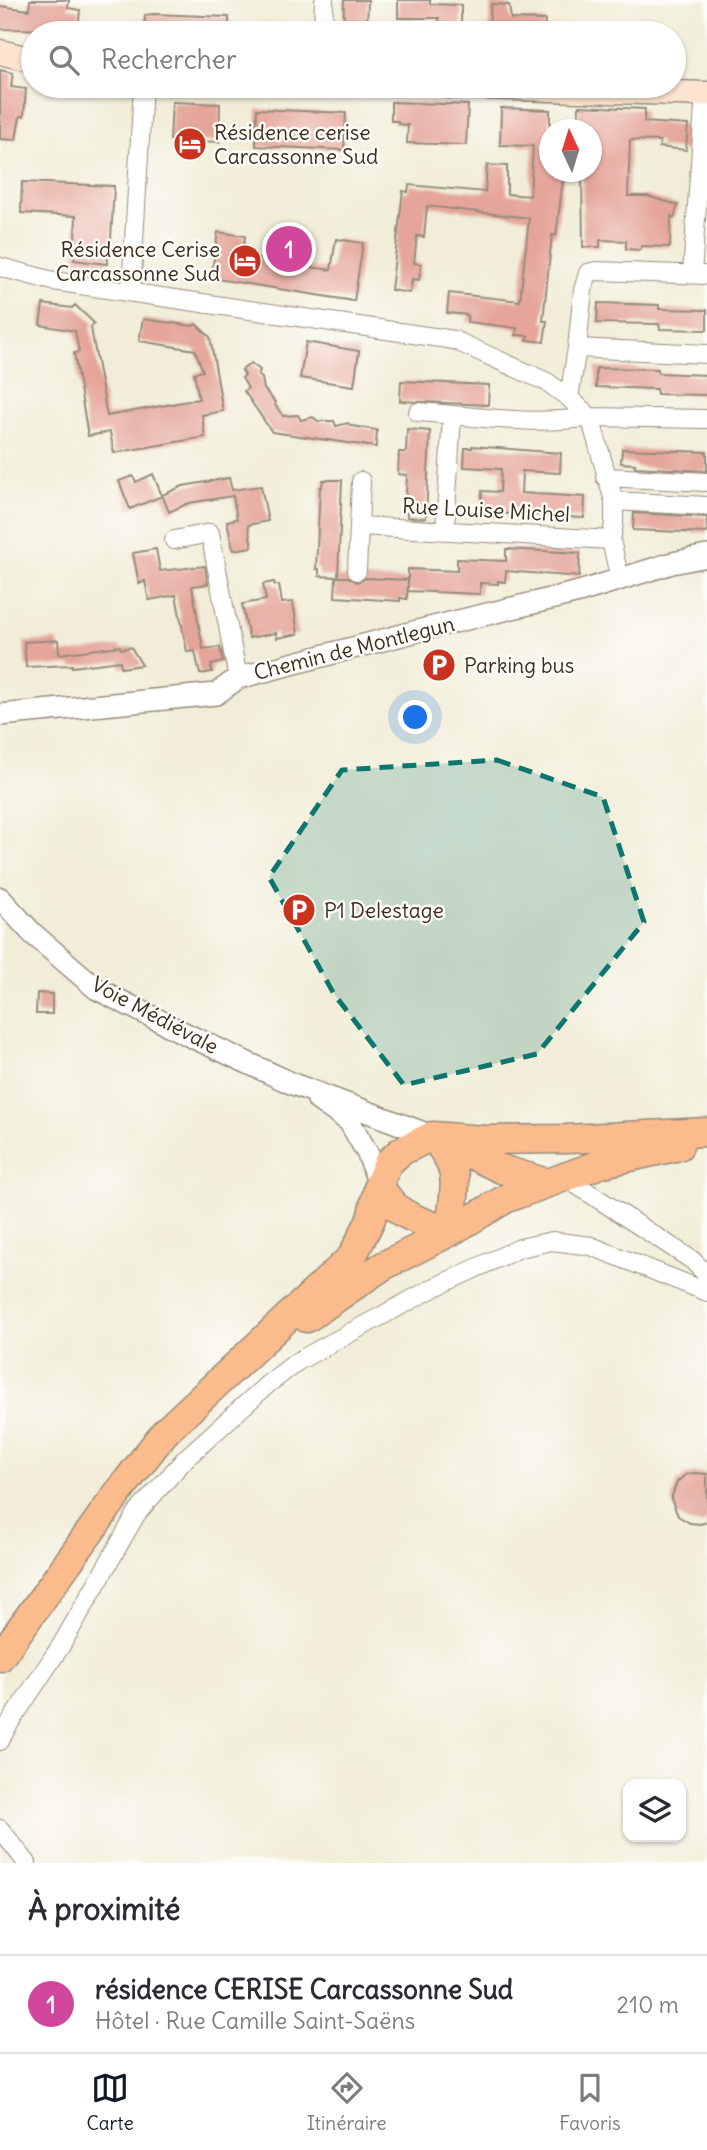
<!DOCTYPE html>
<html lang="fr">
<head>
<meta charset="utf-8">
<style>
	:root { --surface:#fff; --page:#f7f7f7; --text:#2b2b33; --muted:#7c7c81; --line:#e1e1e2; --accent:#111827 }
	body { margin:0; font-family:Delius,sans-serif; background:var(--page); color:var(--text) }
	.controls { position:absolute; right:21px; bottom:21px; display:grid; overflow:hidden; border-radius:14px; box-shadow:0 2px 5px #0004 }
	.controls button { width:63px; height:63px; display:grid; place-items:center; padding:0; border:0; border-bottom:2px solid var(--line); background:var(--surface); color:var(--text); font:35px sans-serif }
	.compass { position:absolute; left:539px; top:119px; width:63px; height:63px; border-radius:50%; background:var(--surface); box-shadow:0 2px 5px #0004; rotate:356deg }
	.you { position:absolute; left:416px; top:718px; width:24px; height:24px; margin:-18px; border:5px solid #fff; border-radius:50%; background:#1a73e8; box-shadow:0 0 0 10px #1a73e833 }
	.badge { display:grid; place-items:center; width:46px; height:46px; border-radius:50%; background:var(--accent); color:#fff; font-size:23px; font-weight:700 }
	.pin { position:absolute; translate:-50% -50%; border:4px solid #fff; box-shadow:0 2px 7px #0006 }
	.list { margin:0; padding:0; list-style:none }
	h2 { display:flex; justify-content:space-between; align-items:center; height:91px; margin:0; padding:0 28px; font-size:30px }
	h2 small { font-size:23px; font-weight:400; color:var(--muted) }
	.list li { display:grid; grid-template-columns:46px 1fr auto; gap:21px; align-items:center; box-sizing:border-box; height:98px; padding:0 28px; border-top:2px solid var(--line) }
	.list b { display:block; font-size:26px; white-space:nowrap }
	.list p { margin:0; font-size:23px; white-space:nowrap; color:var(--muted) }
	.list em { font-size:23px; font-style:normal; color:var(--muted) }
	.icon { flex:none; width:38px; height:38px; fill:none; stroke:currentColor; stroke-width:2; stroke-linecap:round; stroke-linejoin:round }
	.map { position:relative; flex:none; width:707px; height:1863px; overflow:hidden }
	.search { position:absolute; background:var(--surface); box-shadow:0 2px 5px #0004; left:21px; right:21px; top:21px; height:77px; display:flex; align-items:center; gap:18px; box-sizing:border-box; padding:0 24px; border-radius:38px; color:var(--muted); font-size:26px }
	.sheet { height:189px; background:var(--surface) }
	nav { display:flex; justify-content:space-around; align-items:center; box-sizing:border-box; height:98px; border-top:2px solid var(--line); background:var(--surface); font-size:19px; color:var(--muted) }
	nav a { display:grid; justify-items:center; gap:4px }
	nav .on { color:var(--accent) }
	.map>svg:first-child { display:block }
	.building { fill:#e5a59a }
	.lines { fill:none; stroke-linecap:round; stroke-linejoin:round }
	.minor-casing { stroke:#968c7b; stroke-width:20 }
	.tertiary-casing { stroke:#968c7b; stroke-width:24 }
	.secondary-casing { stroke:#968c7b; stroke-width:27 }
	.primary-casing { stroke:#968c7b; stroke-width:31 }
	.minor { stroke:#fff; stroke-width:18 }
	.tertiary { stroke:#fff; stroke-width:21 }
	.secondary { stroke:#fde4d1; stroke-width:24 }
	.primary { stroke:#fbbb8d; stroke-width:28 }
	.marked { fill:#0f766e; fill-opacity:0.2; stroke:#0f766e; stroke-width:5; stroke-dasharray:14 9; stroke-linejoin:round }
	.labels { text-anchor:middle; dominant-baseline:central; stroke-width:5; stroke-linejoin:round; paint-order:stroke }
	.poi-label { font-size:21px; fill:#3b2a1e; stroke:#fdfcf7; text-anchor:start }
	.street-label { font-size:21px; fill:#3b2a1e; stroke:#fdfcf7 }
</style>
</head>
<body>
<div class="map">
<svg width="707" height="1863" viewBox="0 0 707 1863">
	<rect width="100%" height="100%" fill="#fdfcf7"/>
	<filter id="ink" filterUnits="userSpaceOnUse"><feTurbulence type="fractalNoise" baseFrequency=".0143" numOctaves="2"/><feDisplacementMap in="SourceGraphic" scale="14" xChannelSelector="R" yChannelSelector="G"/><feConvolveMatrix kernelMatrix="1 2 1 2 8 2 1 2 1" color-interpolation-filters="sRGB"/></filter>
	<filter id="wash" filterUnits="userSpaceOnUse"><feTurbulence type="fractalNoise" baseFrequency=".00686" numOctaves="4" result="noise"/><feDisplacementMap in="SourceGraphic" scale="28" xChannelSelector="R" yChannelSelector="G"/><feGaussianBlur stdDeviation="1.57" result="paint"/><feColorMatrix in="noise" values="0 0 0 0 0 0 0 0 0 0 0 0 0 0 0 0 0 1.4 0 .05"/><feComposite in="paint" operator="in"/></filter>
	<g filter="url(#wash)">
		<rect width="100%" height="100%" fill="#f1edd8"/>
		<g id="blocks">
			<!-- building -->
			<path class="building" d="M30 0H69L68 8 80 10 78 30 0 29V6L29 10Z
				M344 0H368L367 33H343Z
				M398 0H430V4L461 5V25L439 24V18H398Z
				M491 4 509 5 511 19 545 20 544 33H488Z
				M154 14 229 17V33H144L145 15Z
				M0 70 13 73 11 87 26 89 24 116H20L16 140 0 139Z
				M172 102 220 104 219 142 170 140Z
				M391 102 468 105 466 145 407 143 408 125 398 124V121H391Z
				M579 106 645 109 644 122 688 125 686 150 659 147 660 141 630 140 628 196H647L678 205 674 218 671 216 670 247 641 246V250L626 249V241L600 240V247H583L582 172H592V130H578Z
				M501 108 550 110V172H564L556 236 552 235 543 321H547L544 342 527 340 528 336 516 335 517 328 467 322 468 315 447 313 449 293 520 301 529 218 427 206 424 237 417 236 414 263 421 264 419 280 412 279 410 293 391 290 403 191 408 192 409 185 485 192 487 165 507 166V194L530 196 533 146 500 145Z
				M257 109 346 113 344 150 256 146Z
				M22 182 114 186 110 257H107V264L74 260 76 216 21 213Z
				M218 232 245 236 242 256 271 261 275 235 307 240 303 266 331 270 336 239 363 243 354 301 211 278Z
				M598 303 659 305V309L707 310V330L660 329 659 324 597 323Z
				M43 304 72 308 75 305 94 323 91 327 92 334 107 416 199 399 194 373 203 371 195 350 139 341 143 319 193 326 196 324 210 337 223 411 202 415 205 437 114 453 110 432 88 436 74 353 79 352 75 331 40 325Z
				M306 342 359 351 354 386 300 378Z
				M251 363 260 370 258 375 262 378 264 389 275 402V405L283 416 298 415 301 420 313 417 318 421H334L336 426 348 423 352 426 377 430 376 447 272 432 244 391 248 388 242 378 245 375 242 370Z
				M596 368 658 369V373L707 375V395L657 394 656 389 596 387Z
				M401 381 489 385 488 405 400 401Z
				M407 429 430 431 426 518 407 517V513L405 512 407 475 398 474 399 452H406Z
				M472 446 561 453 560 473 522 471 521 493 585 497 584 518 481 512 482 491 500 492 501 469 464 467 465 448H472Z
				M622 449 707 452V471L635 467V464L621 463Z
				M153 474 162 496 130 509 119 481 133 476 136 482Z
				M229 478 232 490 261 486 268 521 248 525 252 547 233 550 227 521 237 519 233 496 189 503 169 512 162 495 183 486Z
				M323 480H342L338 577H348L357 582 366 578 408 580 407 599 400 598V601L335 597 336 577 319 576V569H316L320 487H322Z
				M634 513 707 517V533L633 530Z
				M156 549 160 571 205 566 208 584 192 586 203 649 220 647 223 662 211 665 212 672 200 674 195 651 187 652 176 595 149 600 145 581 139 584 133 553Z
				M506 549 580 553 579 577 506 571 505 582 498 581V584L480 583V594L408 591V569L457 571V559L506 561Z
				M274 582 275 585H279L282 603 293 602 298 634 277 638 276 633 249 638 242 604 266 600 263 584Z
				M58 640 59 654 120 646 121 649 131 647 142 665 121 668 120 661 72 667V665L26 667 24 642Z
				M37 993 52 994V1014H36Z
				M694 1473 707 1474V1522L700 1524 690 1523 678 1516 671 1499 677 1482 685 1475Z"/>
		</g>
	</g>
	<g filter="url(#ink)">
		<use href="#blocks" fill-opacity="0" stroke="#968c7b" stroke-width="2"/>
		<g class="lines">
			<defs>
				<path id="minor" d="M323 33 324 0
					M0 267 53 281 454 340 547 382 569 398 590 417 614 501V523L611 540 620 580
					M692 274 705 94
					M131 293 143 86
					M577 348 707 354
					M569 398 577 348 583 290 588 273 596 271 707 275
					M418 412C474 416 533 426 590 417L707 419
					M605 477 707 482
					M614 501 707 506
					M359 526 611 540
					M445 530 452 415
					M174 540 210 533 238 678
					M357 571 361 481
					M563 1176 692 1260 707 1275
					M0 1741 7 1727 62 1644 137 1513 185 1459 268 1384 298 1361 435 1287 520 1248 552 1241 591 1246 707 1292
					M0 1829 27 1863"/>
				<path id="tertiary" d="M0 715 216 694 238 678 425 629 579 592 672 563 707 556
					M0 898 32 933 97 989 190 1036 293 1084 432 1136
					M318 1100 349 1121 368 1154 379 1184"/>
				<path id="secondary" d="M0 52 33 60
					M449 86 707 94"/>
				<path id="primary" d="M434 1138C465 1175 453 1188 450 1232
					M447 1143 501 1169 547 1183
					M379 1184C396 1218 417 1219 450 1232
					M307 1318 383 1266 450 1232 507 1198 603 1163 679 1146
					M0 1657 118 1493 164 1433 352 1257 371 1219 379 1184 388 1163 400 1152 432 1136 484 1140 566 1139 707 1132"/>
			</defs>
			<!-- minor casing -->
			<use href="#minor" class="minor-casing"/>
			<!-- tertiary casing -->
			<use href="#tertiary" class="tertiary-casing"/>
			<!-- secondary casing -->
			<use href="#secondary" class="secondary-casing"/>
			<!-- primary casing -->
			<use href="#primary" class="primary-casing"/>
			<!-- minor -->
			<use href="#minor" class="minor"/>
			<!-- tertiary -->
			<use href="#tertiary" class="tertiary"/>
			<!-- secondary -->
			<use href="#secondary" class="secondary"/>
			<!-- primary -->
			<use href="#primary" class="primary"/>
		</g>
	</g>
	<!-- marked area -->
	<path class="marked" d="M497 760 603 797 644 922 537 1054 404 1085 334 994 269 877 342 770Z"/>
	<!-- icons -->
	<defs>
		<symbol id="hotel-disc" viewBox="-11 -11 22 22"><circle r="9.5" fill="#c8321e" stroke="#fdfcf7"/><path d="M-6-4.5h1.5V1H6V5H4.5V3h-9V5H-6ZM-4 0a1.8 1.8 0 1 1 3.6 0ZM.5 0V-2.5h3Q6-2.5 6 0Z" fill="#fff"/></symbol>
		<symbol id="parking-disc" viewBox="-11 -11 22 22"><circle r="9.5" fill="#c8321e" stroke="#fdfcf7"/><path d="M-3.5-5.5H1a3.5 3.5 0 0 1 0 7H-1V5.5H-3.5ZM-1-3.4V-.6H.8a1.4 1.4 0 0 0 0-2.8Z" fill="#fff"/></symbol>
	</defs>
	<g fill-rule="evenodd">
		<use href="#hotel-disc" x="171" y="125" width="38" height="38"/>
		<use href="#hotel-disc" x="226" y="242" width="38" height="38"/>
		<use href="#parking-disc" x="420" y="646" width="38" height="38"/>
		<use href="#parking-disc" x="280" y="891" width="38" height="38"/>
	</g>
	<g class="labels">
		<!-- poi labels -->
		<g class="poi-label">
			<text x="214" y="132">Résidence cerise<tspan x="214" dy="24">Carcassonne Sud</tspan></text>
			<text x="220" y="249" text-anchor="end">Résidence Cerise<tspan x="220" dy="24">Carcassonne Sud</tspan></text>
			<text x="464" y="665">Parking bus</text>
			<text x="324" y="910">P1 Delestage</text>
		</g>
		<!-- street labels -->
		<g class="street-label">
			<text transform="translate(486 510) rotate(3)">Rue Louise Michel</text>
			<text transform="translate(354 648) rotate(-14)">Chemin de Montlegun</text>
			<text transform="translate(155 1015) rotate(28)">Voie Médiévale</text>
		</g>
	</g>
</svg>
<div class="controls">
<button><svg class="icon" aria-label="layers" viewBox="0 0 24 24"><path d="M12 4l9 5-9 5-9-5zM3 14l9 5 9-5"/></svg></button>
</div>
<svg class="compass" viewBox="-18 -18 36 36"><path d="M0-13l5 13h-10z" fill="#e53935"/><path d="M0 13l5-13h-10z" fill="#7c7c81"/></svg>
<div class="you"></div>
<div class="pin badge" style="left:289px;top:249px;background:#d1479c">1</div>
<div class="search"><svg class="icon" aria-label="search" viewBox="0 0 24 24"><circle cx="10" cy="10" r="6"/><path d="M15 15l6 6"/></svg>Rechercher</div>
</div>
<section class="sheet">
<h2>À proximité<small></small></h2>
<ul class="list">
<li><span class="badge" style="background:#d1479c">1</span><div><b>résidence CERISE Carcassonne Sud</b><p>Hôtel · Rue Camille Saint-Saëns</p></div><em>210 m</em></li>
</ul>
</section>
<nav>
<a class="on"><svg class="icon" aria-label="map" viewBox="0 0 24 24"><path d="M3 6l6-2 6 2 6-2v14l-6 2-6-2-6 2zM9 4v14M15 6v14"/></svg>Carte</a>
<a><svg class="icon" aria-label="directions" viewBox="0 0 24 24"><path d="M12 3l9 9-9 9-9-9zM9 14v-3h6M13 9l2 2-2 2"/></svg>Itinéraire</a>
<a><svg class="icon" aria-label="saved" viewBox="0 0 24 24"><path d="M7 4h10v16l-5-4-5 4z"/></svg>Favoris</a>
</nav>
</body>
</html>
